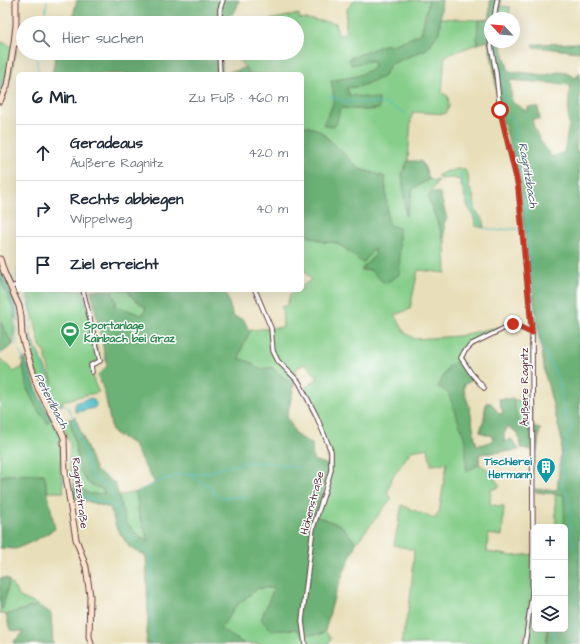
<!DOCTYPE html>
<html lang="de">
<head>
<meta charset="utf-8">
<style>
	:root { --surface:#fff; --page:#f6f6f7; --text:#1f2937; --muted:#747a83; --line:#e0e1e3 }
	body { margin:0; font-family:"Architects Daughter",sans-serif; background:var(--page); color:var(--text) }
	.controls { position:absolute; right:12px; bottom:12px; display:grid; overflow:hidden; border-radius:6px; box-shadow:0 4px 16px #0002 }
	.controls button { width:36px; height:36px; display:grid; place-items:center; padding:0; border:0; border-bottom:1px solid var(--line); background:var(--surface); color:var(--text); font:20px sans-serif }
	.compass { position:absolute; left:484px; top:12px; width:36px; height:36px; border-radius:50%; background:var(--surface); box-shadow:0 4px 16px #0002; rotate:296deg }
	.stop { position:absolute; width:12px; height:12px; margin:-9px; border:3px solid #c8321e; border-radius:50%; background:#fff }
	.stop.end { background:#c8321e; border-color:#fff; box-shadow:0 1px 4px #0008 }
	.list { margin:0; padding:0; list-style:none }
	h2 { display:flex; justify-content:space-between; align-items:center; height:52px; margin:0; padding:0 16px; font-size:17px }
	h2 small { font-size:13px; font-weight:400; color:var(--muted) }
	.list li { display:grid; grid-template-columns:26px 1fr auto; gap:12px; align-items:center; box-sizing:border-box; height:56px; padding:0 16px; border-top:1px solid var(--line) }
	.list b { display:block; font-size:15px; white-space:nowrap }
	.list p { margin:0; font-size:13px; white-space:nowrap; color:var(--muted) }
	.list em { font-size:13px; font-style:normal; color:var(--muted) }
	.icon { flex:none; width:22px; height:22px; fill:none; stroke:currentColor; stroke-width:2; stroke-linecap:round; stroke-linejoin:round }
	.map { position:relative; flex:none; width:580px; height:644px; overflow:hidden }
	.search { position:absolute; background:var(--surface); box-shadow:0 4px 16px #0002; left:16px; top:16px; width:288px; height:44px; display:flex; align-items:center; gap:10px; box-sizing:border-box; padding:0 14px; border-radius:22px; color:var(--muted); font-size:15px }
	.panel { position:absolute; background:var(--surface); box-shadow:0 4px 16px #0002; left:16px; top:72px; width:288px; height:220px; border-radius:6px }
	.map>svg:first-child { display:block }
	.green { fill:#86ce8a; stroke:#68765a }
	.forest { fill:#6cb176; stroke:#5b6850; fill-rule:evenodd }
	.water { fill:#4fbdc6; stroke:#4c6e78 }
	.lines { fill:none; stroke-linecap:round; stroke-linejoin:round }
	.stream { stroke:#4fbdc6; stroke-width:1 }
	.street-casing { stroke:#623c40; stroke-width:5.5 }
	.secondary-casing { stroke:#623c40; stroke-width:7 }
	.street { stroke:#fff; stroke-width:3.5 }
	.secondary { stroke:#fce5d0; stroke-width:5 }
	.route { stroke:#c8321e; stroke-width:5 }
	.labels { text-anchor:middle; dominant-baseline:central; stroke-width:3; stroke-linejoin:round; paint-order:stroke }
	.leisure-label { font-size:11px; font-weight:bold; fill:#27864d; stroke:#fff; text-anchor:start }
	.street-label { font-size:11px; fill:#4a1f2b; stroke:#fff }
	.culture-label { font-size:11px; font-weight:bold; fill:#0d838f; stroke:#fff; text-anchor:end }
	.water-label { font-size:12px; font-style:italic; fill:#4c5e69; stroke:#fff }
</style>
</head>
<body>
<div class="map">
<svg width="580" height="644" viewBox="0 0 580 644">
	<rect width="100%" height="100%" fill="#fff"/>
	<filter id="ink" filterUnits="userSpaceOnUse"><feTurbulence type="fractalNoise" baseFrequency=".025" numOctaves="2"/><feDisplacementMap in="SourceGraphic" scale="8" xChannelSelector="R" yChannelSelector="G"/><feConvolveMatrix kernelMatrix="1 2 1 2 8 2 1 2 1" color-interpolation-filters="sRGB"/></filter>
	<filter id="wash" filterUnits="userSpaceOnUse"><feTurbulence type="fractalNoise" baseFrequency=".012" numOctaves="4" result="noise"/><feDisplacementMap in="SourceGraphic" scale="16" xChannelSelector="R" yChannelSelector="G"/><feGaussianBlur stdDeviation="0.9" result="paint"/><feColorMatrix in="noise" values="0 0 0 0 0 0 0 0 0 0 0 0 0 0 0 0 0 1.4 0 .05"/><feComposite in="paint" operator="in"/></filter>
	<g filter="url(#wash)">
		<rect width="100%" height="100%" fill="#e8dfba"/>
		<!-- green -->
		<path class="green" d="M355 0H429L421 34 390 46 350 58 352 65 373 60 374 68 357 76 331 81C336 103 334 104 323 124L342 108 366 110 379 109 349 95 347 88 361 86 391 64 427 49 439 32 441 18 478 20 477 44 445 56 442 93 448 96 449 107 445 114 413 112 411 119 408 161 402 173 406 214 413 189 429 179 435 181 438 180 428 198 445 243 446 273 418 270 410 309 395 315 405 333 415 339 458 336 502 326 460 349V359L472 380 464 385 463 390 470 410 474 435 477 446 493 441 492 436 480 432 484 419 486 403H491L499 414 503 413 499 399H513L532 404V427L540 429 537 451 521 448 518 433 508 427 504 433V442L511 439 519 450 479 454V464L490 471 500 487 491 490 490 505 504 506 502 536 488 534 487 552 513 556 535 554V543V629H548L546 644H528L529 635 524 633 522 644H401L409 607 412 582 414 550 394 545 402 505 434 519 439 513 447 463 431 465 428 448 411 451 392 478 387 494 392 498 356 543 341 525 315 516 329 465 328 453 313 410 303 389 318 378 306 364 296 368 294 386 272 368 258 369 252 363 239 358 244 343 251 330 283 327 282 306H287L290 294 296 290H302V286L311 280 302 268V235L309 236 324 242H334L346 249 359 260 374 248 376 254 361 270H370L388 224 385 177 360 169 319 130 302 125V74H250C246 67 237 60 236 53H297V23H253L299 14V18L336 23 338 35 345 33 347 9Z
			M501 6 510 7 509 18H499Z
			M0 41 9 45 16 50 11 77 0 98Z
			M458 169H464L468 175 469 187 473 195 476 211 484 221V228L476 226 473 215 467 205 460 180 453 178 440 179 437 176 445 172Z
			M0 278 14 310V341L13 345 0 321Z
			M27 290H83L100 361 91 365C92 374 94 385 99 392L62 401 63 405 53 404C39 391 33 360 28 341L30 336 53 383 44 351 40 345Z
			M112 290H128L137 301 146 308 143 314 141 315 116 308 114 305Z
			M0 358 14 372 24 366 27 389 47 423 52 419 62 438 63 448 60 468 64 492H48L44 474 5 475 0 477Z
			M70 419 80 471 88 483 102 489 105 495 89 494 74 483 70 469 69 459 70 444 65 430 61 422Z
			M136 492 139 515 150 542 138 536 126 522 118 496Z
			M555 494H564L565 527H556Z
			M9 581 20 597 38 605 6 615 0 613V608H3Z
			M258 588H274L262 619 297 629 322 634 325 631 331 638 329 644H245L219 630 236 606Z"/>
		<!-- forest -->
		<path class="forest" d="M77 0H239C236 13 234 14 222 19V23H71Z
			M429 0H442L439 32 427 49 391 64 383 77 361 86 347 88 349 95 379 99V109L366 110 342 108 339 111V114L336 125 329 127 323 124C334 104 336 103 331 81L357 76 374 68 373 60 351 65 349 59 386 44 390 46 421 34Z
			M490 0H501L499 18H490V42H500L509 71 546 75 562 71 576 78 580 72V110L576 151H580V644H546L548 629H565L564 495 535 492V489L557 490 562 441 545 374 523 223 520 178 498 105 494 70 488 41 477 44 478 20 490 19ZM510 80 570 85 568 114 569 125 564 152 552 157C543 145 535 134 532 119H540L538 107H528V112L512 102Z
			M580 43V52L533 47V44Z
			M59 53H222V72L236 71 245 67 250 74H52L55 59Z
			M302 125 319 130 360 169 385 177 388 224 399 228 400 274 385 284 370 270H361L376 254 374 249 363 263 359 260 346 249 334 242H324L309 236 302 235Z
			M408 161H421L426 170 429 179 413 189 406 216 402 173Z
			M433 192 440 193 447 219 444 223 445 243 428 197Z
			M0 267 16 305 19 322 14 317V310L0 278Z
			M91 290H112V292L117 303 114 305 116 308 120 307 141 315 143 314 146 308 131 296 128 290H225L233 316 244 320 248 329 251 330 244 343 239 358 252 363 258 369 272 368 294 386 287 416 296 435 312 444 313 460 329 465 315 516 341 525 356 543 335 594 325 631 322 634 302 635 297 629 271 631 261 619 274 588H258L236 606 220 629 245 644H146L148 617 146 556 130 548 117 529 110 508 72 497 74 483 89 494H105L102 489 88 483 80 471 70 419 75 417 96 471 115 483 126 522 138 536 149 542 139 515 136 492 155 483 148 472 133 444 112 432 105 394 98 375 107 366Z
			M0 321 13 345 0 354Z
			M25 358C30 368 33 380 37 391 41 401 47 410 52 419L47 423 37 409 27 389 22 360Z
			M460 359 472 380 464 385C463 394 469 402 470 410 473 422 473 434 477 446L493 441 492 436 480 432 484 419 486 403H491L499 414 503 413 499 399H513L519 425 540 429 537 451 521 448 518 433 508 427 504 433V442L511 439 519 450 479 454V465L466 471V442L448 392 438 387 448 367Z
			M44 474 55 529 36 540 16 549 0 548V477L5 475Z
			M0 578H7L9 581 3 608H0Z
			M38 605 51 613 53 644H14V641L24 632 10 630 6 615Z"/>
		<!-- water -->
		<path class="water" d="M91 398C95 400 96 403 96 406L94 408 77 412 75 411V405L77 402Z"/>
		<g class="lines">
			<!-- stream -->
			<path class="stream" d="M496 18 499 0
				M44 23 47 0
				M496 42 504 86C506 93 503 98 504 105 505 114 510 115 514 122 517 128 512 138 513 145L525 188V194L524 198 527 215 529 220V231L528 237 530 259 533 265 532 276 533 280 534 293 532 297 536 317 537 333 543 350 546 354 558 378 562 392V397L560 400 561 403 564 406 565 418 571 425 572 427 564 448 565 452 562 454 560 466 564 474 562 481 563 487 566 493 568 498 570 509 571 513 570 532 574 546 568 548 565 562
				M36 53 37 63 39 74
				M0 90 7 72
				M329 96 342 101 387 104 405 113
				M461 173 462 183 466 188 470 204 477 218 484 228 500 231 503 229 508 230 511 229H520
				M524 229 529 228
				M18 269 17 279 18 282
				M0 270 8 294 15 307 17 319 16 332 17 345
				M23 290 27 298 31 316 30 329 32 342 44 370 51 391 54 395 53 399 67 406 70 411 93 478 108 486 116 503 122 525 127 534 152 557C153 586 152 615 153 644
				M19 351 25 361 30 375V384L37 397 56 427
				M0 352H3
				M58 432 62 442 61 449 63 476 64 483
				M190 475 211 487 214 493 221 498
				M73 491 79 493 90 499 107 503 118 509
				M136 492 155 483 180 474 208 473 226 467 245 463H273L295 467 301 469
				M223 498 248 497
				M554 629V635L556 644"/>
		</g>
	</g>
	<g filter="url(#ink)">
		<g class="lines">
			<defs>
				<path id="street" d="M494 18 497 0
					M220 23V9L223 0
					M490 37V40L496 73 500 110 518 185 532 333 533 549 532 594 525 644
					M14 43 23 45
					M219 53 220 74
					M10 287 18 285
					M83 290 100 361 91 365 92 372
					M255 290 271 328 273 351 278 361 299 382 316 415 331 451V470L324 494 313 528 302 621 305 644
					M484 388 471 373 461 358 464 352 472 344 513 324 532 333"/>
				<path id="secondary" d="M0 101 7 86 14 43 16 25V0
					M0 259 4 272 19 306 21 316 22 336 25 347 38 388 62 433 64 438 65 471 72 515 76 539 86 567 90 596 89 636 91 644"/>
			</defs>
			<!-- street casing -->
			<use href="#street" class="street-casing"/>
			<!-- secondary casing -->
			<use href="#secondary" class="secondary-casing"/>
			<!-- street -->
			<use href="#street" class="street"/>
			<!-- secondary -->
			<use href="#secondary" class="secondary"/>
		</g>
	</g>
	<g class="lines" filter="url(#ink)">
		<!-- route -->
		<path class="route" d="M500 110 518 185 532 333 513 324"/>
	</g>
	<!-- icons -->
	<defs>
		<symbol id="stadium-pin" viewBox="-11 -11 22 30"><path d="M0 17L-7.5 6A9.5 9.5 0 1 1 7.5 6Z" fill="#2e9e5b" stroke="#fff"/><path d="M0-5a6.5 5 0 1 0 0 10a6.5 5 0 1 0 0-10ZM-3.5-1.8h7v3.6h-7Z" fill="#fff"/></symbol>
		<symbol id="building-pin" viewBox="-11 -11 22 30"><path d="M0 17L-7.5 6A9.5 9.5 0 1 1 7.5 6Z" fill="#0f9aa8" stroke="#fff"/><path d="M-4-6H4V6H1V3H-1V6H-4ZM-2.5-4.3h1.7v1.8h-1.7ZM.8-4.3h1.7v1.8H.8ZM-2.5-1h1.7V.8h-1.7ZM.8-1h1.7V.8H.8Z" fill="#fff"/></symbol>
	</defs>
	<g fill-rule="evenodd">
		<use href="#stadium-pin" x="59" y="320" width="22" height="30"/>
		<use href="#building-pin" x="535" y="456" width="22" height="30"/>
	</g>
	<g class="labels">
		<!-- leisure labels -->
		<g class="leisure-label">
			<text x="84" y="325">Sportanlage<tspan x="84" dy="13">Kainbach bei Graz</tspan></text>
		</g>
		<!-- street labels -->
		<g class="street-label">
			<text transform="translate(524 387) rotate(-90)">Äußere Ragnitz</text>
			<text transform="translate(80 493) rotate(83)">Ragnitzstraße</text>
			<text transform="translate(312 503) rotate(-75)">Höhenstraße</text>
		</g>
		<!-- culture labels -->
		<g class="culture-label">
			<text x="532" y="461">Tischlerei<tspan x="532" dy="13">Hermann</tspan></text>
		</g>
		<!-- water labels -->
		<g class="water-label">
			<text transform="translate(528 175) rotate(80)">Ragnitzbach</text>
			<text transform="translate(51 401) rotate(63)">Peterlbach</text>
		</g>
	</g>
</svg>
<div class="controls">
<button>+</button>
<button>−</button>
<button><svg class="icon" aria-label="layers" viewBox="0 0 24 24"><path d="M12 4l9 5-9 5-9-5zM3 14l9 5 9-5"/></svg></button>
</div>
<svg class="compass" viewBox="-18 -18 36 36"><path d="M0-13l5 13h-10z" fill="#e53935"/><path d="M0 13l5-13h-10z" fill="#747a83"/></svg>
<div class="stop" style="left:500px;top:110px"></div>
<div class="stop end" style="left:513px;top:324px"></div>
<div class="search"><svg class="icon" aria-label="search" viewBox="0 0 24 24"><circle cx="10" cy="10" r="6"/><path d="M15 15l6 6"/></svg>Hier suchen</div>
<section class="panel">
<h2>6 Min.<small>Zu Fuß · 460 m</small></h2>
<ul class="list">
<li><svg class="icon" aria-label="ahead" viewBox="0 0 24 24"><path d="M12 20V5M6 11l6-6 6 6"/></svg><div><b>Geradeaus</b><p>Äußere Ragnitz</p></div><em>420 m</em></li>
<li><svg class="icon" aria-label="right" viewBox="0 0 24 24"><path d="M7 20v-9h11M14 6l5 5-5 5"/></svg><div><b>Rechts abbiegen</b><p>Wippelweg</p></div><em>40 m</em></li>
<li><svg class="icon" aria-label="arrive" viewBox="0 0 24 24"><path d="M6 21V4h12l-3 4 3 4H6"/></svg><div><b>Ziel erreicht</b></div></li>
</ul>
</section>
</div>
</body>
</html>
